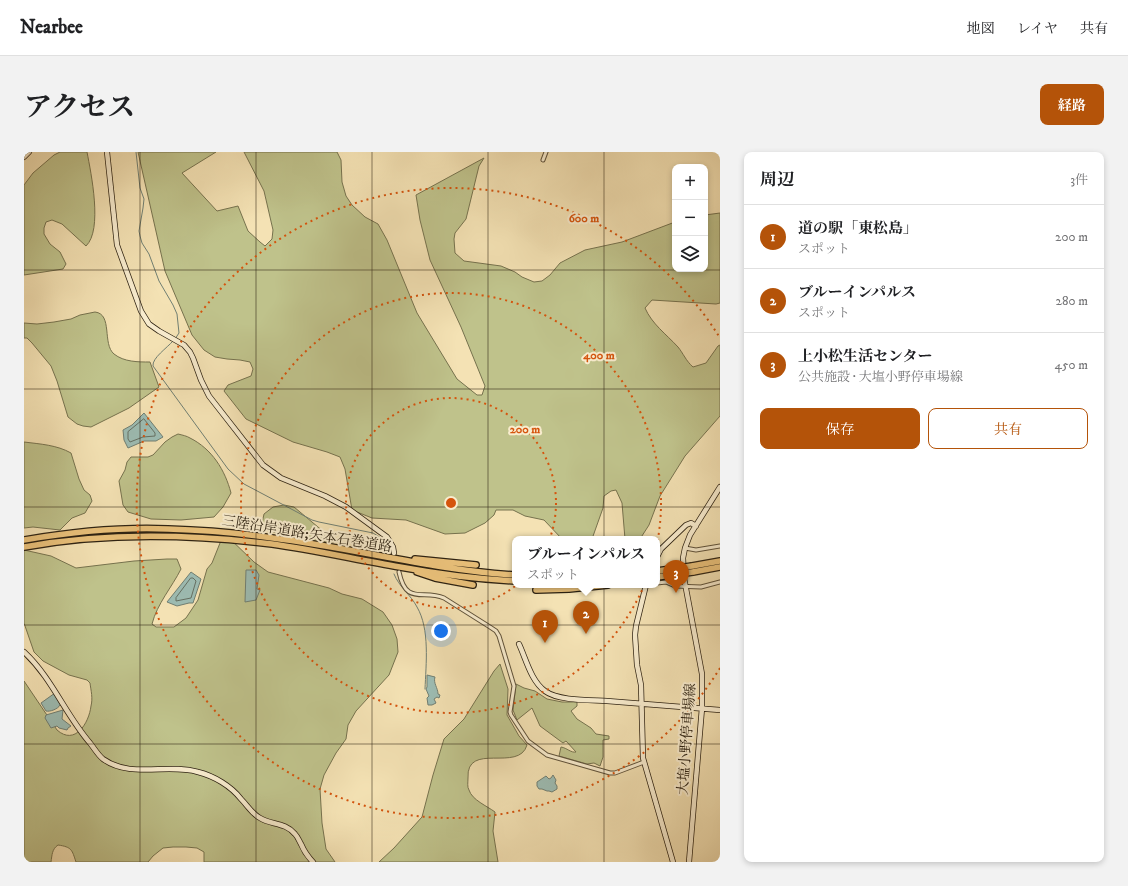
<!DOCTYPE html>
<html lang="ja">
<head>
<meta charset="utf-8">
<style>
	:root { --surface:#fff; --page:#f2f2f2; --text:#202124; --muted:#757577; --line:#e0e0e0; --accent:#b45309 }
	body { margin:0; font-family:"IM FELL DW Pica","Noto Serif JP",serif; background:var(--page); color:var(--text) }
	.controls { position:absolute; right:12px; top:12px; display:grid; overflow:hidden; border-radius:8px; box-shadow:0 2px 6px #0003 }
	.controls button { width:36px; height:36px; display:grid; place-items:center; padding:0; border:0; border-bottom:1px solid var(--line); background:var(--surface); color:var(--text); font:20px sans-serif }
	.you { position:absolute; left:417px; top:479px; width:14px; height:14px; margin:-10px; border:3px solid #fff; border-radius:50%; background:#1a73e8; box-shadow:0 0 0 6px #1a73e833 }
	.badge { display:grid; place-items:center; width:26px; height:26px; border-radius:50%; background:var(--accent); color:#fff; font-size:13px; font-weight:700 }
	.pin { position:absolute; translate:-50% -33px; filter:drop-shadow(0 1px 2px #0008) }
	.pin::after { content:''; position:absolute; top:21px; width:14px; height:12px; background:inherit; clip-path:polygon(0 0,100% 0,50% 100%) }
	.popup { position:absolute; left:488px; top:384px; width:148px; height:52px; box-sizing:border-box; display:grid; place-content:center; border-radius:8px; background:var(--surface); filter:drop-shadow(0 1px 3px #0005); font-size:13px; white-space:nowrap; color:var(--muted) }
	.popup b { font-size:15px; color:var(--text) }
	.popup::after { content:''; position:absolute; left:50%; top:100%; margin-left:-8px; border:8px solid transparent; border-top-color:var(--surface) }
	.list { margin:0; padding:0; list-style:none }
	h2 { display:flex; justify-content:space-between; align-items:center; height:52px; margin:0; padding:0 16px; font-size:17px }
	h2 small { font-size:13px; font-weight:400; color:var(--muted) }
	.list li { display:grid; grid-template-columns:26px 1fr auto; gap:12px; align-items:center; box-sizing:border-box; height:64px; padding:0 16px; border-top:1px solid var(--line) }
	.list b { display:block; font-size:15px; white-space:nowrap }
	.list p { margin:0; font-size:13px; white-space:nowrap; color:var(--muted) }
	.list em { font-size:13px; font-style:normal; color:var(--muted) }
	.actions { display:flex; gap:8px; padding:12px 16px }
	.actions a { flex:1; padding:9px 0; border:1px solid var(--accent); border-radius:8px; text-align:center; font-size:14px; color:var(--accent) }
	.actions .main { background:var(--accent); color:#fff }
	.icon { flex:none; width:22px; height:22px; fill:none; stroke:currentColor; stroke-width:2; stroke-linecap:round; stroke-linejoin:round }
	.map { position:relative; flex:none; width:696px; height:710px; overflow:hidden; border-radius:8px }
	header { display:flex; align-items:center; gap:24px; box-sizing:border-box; height:56px; padding:0 20px; background:var(--surface); border-bottom:1px solid var(--line) }
	header strong { font-size:19px }
	nav { display:flex; gap:22px; margin-inline-start:auto; font-size:14px }
	.intro { display:flex; align-items:center; justify-content:space-between; box-sizing:border-box; height:96px; padding:0 24px }
	h1 { margin:0; font-size:28px }
	.button { padding:10px 18px; border-radius:8px; background:var(--accent); color:#fff; font-size:14px; font-weight:700 }
	main { display:flex; gap:24px; padding:0 24px }
	aside { flex:1; background:var(--surface); border-radius:8px; box-shadow:0 2px 6px #0003 }
	.map>svg:first-child { display:block }
	.green { fill:#bfc28b; stroke:#76724e }
	.water { fill:#9dbdb4; stroke:#707f73 }
	.lines { fill:none; stroke-linecap:round; stroke-linejoin:round }
	.shore { stroke:#657063; stroke-width:1 }
	.stream { stroke:#707f73; stroke-width:1 }
	.street-casing { stroke:#5f523a; stroke-width:5 }
	.secondary-casing { stroke:#2d2212; stroke-width:6 }
	.highway-casing { stroke:#2d2212; stroke-width:8 }
	.street { stroke:#f8ecce; stroke-width:3 }
	.secondary { stroke:#f8ecce; stroke-width:4.5 }
	.highway { stroke:#eac17a; stroke-width:5.5 }
	.highway-bridge-casing { stroke:#2d2212; stroke-width:8; stroke-linecap:butt }
	.highway-bridge { stroke:#eac17a; stroke-width:5.5 }
	.grid { fill:none; stroke:#2d2212; stroke-width:1; stroke-opacity:0.55 }
	.ring { fill:none; stroke:#d5540d; stroke-width:2; stroke-dasharray:2 4 }
	.labels { text-anchor:middle; dominant-baseline:central; stroke-width:4; stroke-linejoin:round; paint-order:stroke }
	.street-label { font-size:14px; fill:#2d2212; stroke:#f8ecce }
	.centre { fill:#d5540d; stroke:#f8ecce; stroke-width:2 }
	.ring-label { font-size:12px; text-anchor:middle; font-weight:bold; fill:#d5540d; stroke:#f8ecce; stroke-width:4; stroke-linejoin:round; paint-order:stroke }
</style>
</head>
<body>
<header>
<strong>Nearbee</strong>
<nav><a>地図</a><a>レイヤ</a><a>共有</a></nav>
</header>
<div class="intro"><h1>アクセス</h1><a class="button">経路</a></div>
<main>
<div class="map">
<svg width="696" height="710" viewBox="0 0 696 710">
	<rect width="100%" height="100%" fill="#f4e2b4"/>
	<filter id="stains"><feTurbulence type="fractalNoise" baseFrequency=".005" numOctaves="4"/><feColorMatrix values="0 0 0 0 .2 0 0 0 0 .09 0 0 0 0 .02 0 0 0 .5 -.17"/></filter>
	<radialGradient id="worn" r=".72"><stop offset=".6" stop-color="#630" stop-opacity="0"/><stop offset="1" stop-color="#630" stop-opacity=".3"/></radialGradient>
	<!-- green -->
	<path class="green" d="M36 0H63C67 21 79 78 62 94L38 72 28 68 22 70 20 76V82L26 92 36 100 42 112 39 117 0 123V33L9 21 30 3Z
		M114 0H192L158 21 193 59 214 54 224 79 236 90 241 94 248 87 249 78 240 39 220 0H313L317 8 318 30 322 44 328 53 341 65 354 72 363 88 393 161 433 227 453 243H458L461 234 437 175 406 108 396 68 392 43 460 6 455 14 442 67 431 81 430 87 431 101 440 109 477 114 491 120 498 125 510 130 518 129 526 123 536 111 561 98 598 90 651 70V117H681V63L696 61V151L692 152 628 148 621 156C628 172 642 182 654 195 659 201 662 209 669 215L682 211 694 194 696 193V264L661 304 636 344 625 373 616 387H601L598 351 592 338 587 339 580 344 579 356 568 387H538L520 368 501 364 489 358H472L470 363 461 371 441 381 421 382 382 368 348 366 328 358 321 317 316 305 303 300 269 290 222 267 200 239 204 233 227 224 229 217 226 210 216 208 203 207 191 205 180 198 168 183 141 119Z
		M71 160C89 162 78 192 90 202 100 210 114 210 126 210L135 235 105 256 67 275 59 274 53 272 44 265 33 229 27 214 8 191 3 186H0V171L13 172 30 170 47 167 56 163Z
		M154 282C158 283 163 284 166 286 188 297 201 318 207 341L199 355 190 365 157 368 127 367 104 360 99 353 95 329 101 318 103 310 107 305H124L129 303 141 290 148 285Z
		M0 290C16 292 33 293 47 301L55 327 60 338 66 343 68 349 61 361 48 366 36 378 9 375 0 376Z
		M260 353 270 355 312 390H281L237 376 240 362 249 355Z
		M200 381 230 410 244 420 305 436 318 442 338 447 359 460 368 473 373 487 374 500 365 523 332 559 324 573 322 587 312 601 300 623 296 637 298 671 302 697 311 710H180V700L173 696 162 695H149L139 696 129 704 124 710H52C48 698 48 695 34 693 28 697 28 703 27 710H0V529L33 578C51 594 65 571 67 554 69 546 67 539 66 531L63 528 45 523 19 509 10 500 0 471V398L27 404 52 416 110 409 143 407H153L157 417C148 435 133 452 128 472L132 475H150L162 466 174 448 183 417 188 411Z
		M476 512 484 537 483 563 495 584 503 593C495 621 442 589 444 626 444 630 443 635 445 638 448 648 463 654 471 660L469 679 474 710H355L370 696 398 665 409 623 420 587 440 567 470 519Z
		M492 532 500 536 511 539 523 547 538 550H553V554L547 559 553 567 567 576 572 582 585 584V587L579 588V605L576 614 570 611 563 612 535 604 537 595C543 596 547 601 552 600L542 589 539 591 516 574 508 556 493 568 489 558Z"/>
	<!-- water -->
	<path class="water" d="M120 261 139 285 132 289H120L104 296 100 288 99 278 108 273Z
		M222 418H232L235 423 233 437 236 438 232 448 221 450Z
		M167 420 177 427 169 451H165L153 454 143 450Z
		M403 523 411 525C409 531 414 536 414 542L416 543 415 546 413 545 410 547 412 551 408 553H404L403 546 405 544 402 537 403 535Z
		M31 541 38 553H36C34 557 26 560 22 559L17 551Z
		M39 558 38 567 47 574 44 576 43 578 35 576 33 574 27 576 21 566 22 563Z
		M529 623 532 628 531 631 533 634V637L528 640 525 639H523L518 637H515L513 634V630L522 624 525 627 527 626Z"/>
	<g class="lines">
		<!-- shore -->
		<path class="shore" d="M120 267 131 281V284L119 285 106 290 104 287V280Z
			M167 426H169L172 429 167 446 152 449V446Z"/>
		<!-- stream -->
		<path class="stream" d="M112 0 116 36 120 47 119 56 115 79 116 84 118 91 125 102 135 129 149 153 153 162 155 181 151 187
			M149 189C143 196 128 206 129 214L204 317 220 332 288 368 295 370 349 381 354 384 362 390 363 396
			M370 422C375 435 387 443 393 455 406 477 402 512 401 537"/>
		<defs>
			<path id="street" d="M519 8 522 0
				M661 396 672 398 696 394
				M375 420C382 454 399 437 420 446L466 475 472 479 475 484 490 534 486 560 487 563 504 589 523 603 586 621H591L620 610
				M633 431 642 430 651 434 677 435 696 430"/>
			<path id="secondary" d="M83 0 93 93 117 159 125 172 135 179 160 193 166 200 169 206 177 228 185 244 239 313 257 326 301 344 322 355 363 385 369 395 370 401
				M0 5 5 0
				M633 405 637 397 662 373 667 371 672 374
				M622 433 612 474 611 483 613 513 617 533 619 606 649 710
				M495 492C502 507 507 529 521 539 534 549 567 548 583 549 621 552 658 555 696 558
				M0 500C28 526 41 562 66 591 70 596 74 603 79 607 107 627 143 611 174 620 190 624 207 634 217 647 224 654 227 661 236 666 247 673 261 670 271 682 274 685 275 689 277 692 280 699 284 705 289 710
				M665 710 678 556V522L660 426 659 406 661 396 666 383 696 335"/>
			<path id="highway" d="M0 388C47 380 96 375 144 377 179 378 215 381 249 386 330 396 409 418 491 423
				M0 395C82 380 166 382 248 392 291 398 334 408 376 415 414 422 453 427 491 429
				M391 407 452 413
				M668 414 696 409
				M393 420 411 426 449 433
				M669 420 696 415
				M512 438 545 437 584 433"/>
		</defs>
		<!-- street casing -->
		<use href="#street" class="street-casing"/>
		<!-- secondary casing -->
		<use href="#secondary" class="secondary-casing"/>
		<!-- highway casing -->
		<use href="#highway" class="highway-casing"/>
		<!-- street -->
		<use href="#street" class="street"/>
		<!-- secondary -->
		<use href="#secondary" class="secondary"/>
		<!-- highway -->
		<use href="#highway" class="highway"/>
		<defs>
			<path id="highway-bridge" d="M633 419 668 414
				M633 425 669 420"/>
		</defs>
		<!-- highway-bridge casing -->
		<use href="#highway-bridge" class="highway-bridge-casing"/>
		<!-- highway-bridge -->
		<use href="#highway-bridge" class="highway-bridge"/>
	</g>
	<!-- grid -->
	<path class="grid" d="M116 0V710M232 0V710M348 0V710M464 0V710M580 0V710M0 118H696M0 237H696M0 355H696M0 473H696M0 592H696"/>
	<!-- distance rings -->
	<g class="ring">
		<circle cx="427" cy="351" r="105"/>
		<circle cx="427" cy="351" r="210"/>
		<path d="M696 516A315 315 0 1 1 696 186"/>
	</g>
	<g class="labels">
		<!-- street labels -->
		<g class="street-label">
			<text transform="translate(283 382) rotate(9)">三陸沿岸道路;矢本石巻道路</text>
			<text transform="translate(663 587) rotate(-86)">大塩小野停車場線</text>
		</g>
	</g>
	<circle cx="427" cy="351" r="6" class="centre"/>
	<g class="ring-label">
		<text x="560" y="70">600 m</text>
		<text x="575" y="207">400 m</text>
		<text x="501" y="281">200 m</text>
	</g>
	<rect width="100%" height="100%" filter="url(#stains)"/>
	<rect width="100%" height="100%" fill="url(#worn)"/>
</svg>
<div class="controls">
<button>+</button>
<button>−</button>
<button><svg class="icon" aria-label="layers" viewBox="0 0 24 24"><path d="M12 4l9 5-9 5-9-5zM3 14l9 5 9-5"/></svg></button>
</div>
<div class="you"></div>
<div class="pin badge" style="left:521px;top:491px">1</div>
<div class="pin badge" style="left:562px;top:482px">2</div>
<div class="popup"><b>ブルーインパルス</b>スポット</div>
<div class="pin badge" style="left:652px;top:441px">3</div>
</div>
<aside>
<h2>周辺<small>3件</small></h2>
<ul class="list">
<li><span class="badge">1</span><div><b>道の駅「東松島」</b><p>スポット</p></div><em>200 m</em></li>
<li><span class="badge">2</span><div><b>ブルーインパルス</b><p>スポット</p></div><em>280 m</em></li>
<li><span class="badge">3</span><div><b>上小松生活センター</b><p>公共施設 · 大塩小野停車場線</p></div><em>450 m</em></li>
</ul>
<div class="actions"><a class="main">保存</a><a>共有</a></div>
</aside>
</main>
</body>
</html>
